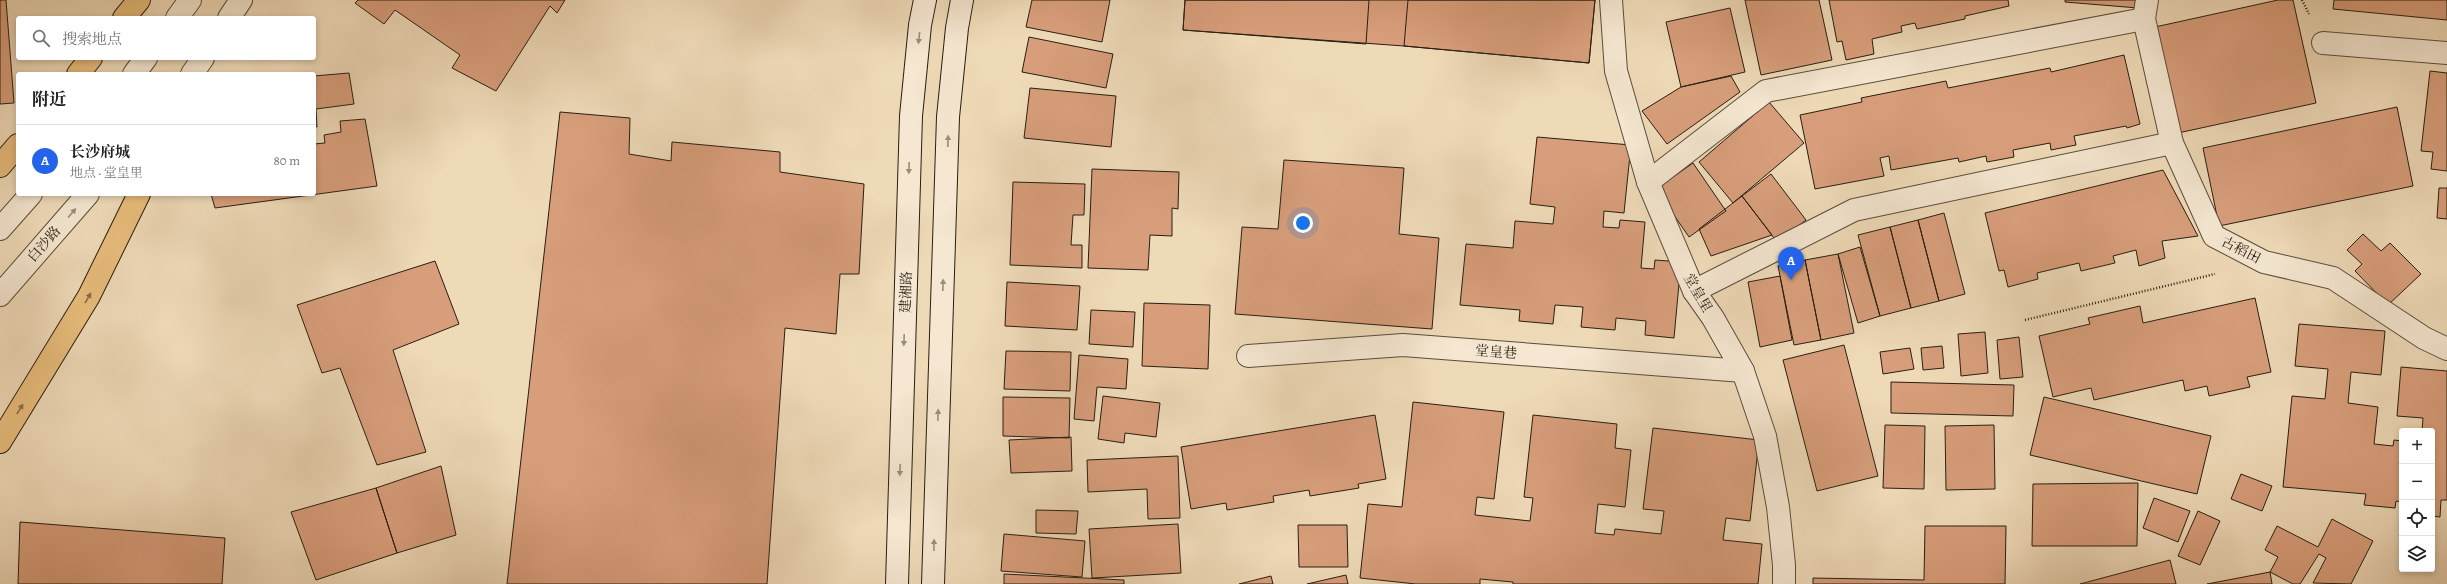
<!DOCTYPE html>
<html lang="zh">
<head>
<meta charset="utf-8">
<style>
	:root { --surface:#fff; --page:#f2f2f2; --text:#222; --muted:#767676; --line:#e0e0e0; --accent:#2563eb }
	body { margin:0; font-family:Alegreya,"Noto Serif SC",serif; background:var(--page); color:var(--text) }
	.controls { position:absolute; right:12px; bottom:12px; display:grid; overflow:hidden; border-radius:4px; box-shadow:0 2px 6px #0003 }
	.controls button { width:36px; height:36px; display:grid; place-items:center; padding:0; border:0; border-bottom:1px solid var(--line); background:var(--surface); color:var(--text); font:20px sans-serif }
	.you { position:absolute; left:1303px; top:223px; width:14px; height:14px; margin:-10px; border:3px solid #fff; border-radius:50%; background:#1a73e8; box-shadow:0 0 0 6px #1a73e833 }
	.badge { display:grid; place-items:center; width:26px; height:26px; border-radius:50%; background:var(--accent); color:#fff; font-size:13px; font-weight:700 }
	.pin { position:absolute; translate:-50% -33px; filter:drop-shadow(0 1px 2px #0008) }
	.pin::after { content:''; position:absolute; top:21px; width:14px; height:12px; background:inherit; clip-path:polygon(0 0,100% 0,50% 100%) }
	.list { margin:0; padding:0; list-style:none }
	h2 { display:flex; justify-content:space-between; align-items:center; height:52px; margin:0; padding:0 16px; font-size:17px }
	h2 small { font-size:13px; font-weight:400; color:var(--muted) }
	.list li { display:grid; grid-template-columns:26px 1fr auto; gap:12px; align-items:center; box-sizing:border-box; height:72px; padding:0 16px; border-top:1px solid var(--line) }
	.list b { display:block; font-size:15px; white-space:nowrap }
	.list p { margin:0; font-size:13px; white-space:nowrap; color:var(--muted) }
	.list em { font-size:13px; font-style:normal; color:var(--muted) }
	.icon { flex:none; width:22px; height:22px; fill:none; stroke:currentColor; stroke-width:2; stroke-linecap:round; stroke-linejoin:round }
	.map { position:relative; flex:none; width:2447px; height:584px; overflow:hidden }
	.search { position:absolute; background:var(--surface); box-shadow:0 2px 6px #0003; left:16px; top:16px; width:300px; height:44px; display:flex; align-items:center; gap:10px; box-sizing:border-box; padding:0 14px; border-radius:4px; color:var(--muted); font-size:15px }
	.panel { position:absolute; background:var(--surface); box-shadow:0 2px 6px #0003; left:16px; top:72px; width:300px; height:124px; border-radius:4px }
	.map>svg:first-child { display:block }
	.building { fill:#d89e7b; stroke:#281e12 }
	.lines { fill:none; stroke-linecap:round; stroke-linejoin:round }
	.service-casing { stroke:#5a4d3c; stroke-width:24 }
	.minor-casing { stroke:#5a4d3c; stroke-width:24 }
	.tertiary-casing { stroke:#5a4d3c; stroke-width:24 }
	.secondary-casing { stroke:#281e12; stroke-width:24 }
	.primary-casing { stroke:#281e12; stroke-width:24 }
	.path { stroke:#281e12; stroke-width:2.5; stroke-dasharray:1 2; stroke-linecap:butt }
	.service { stroke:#f5e7d1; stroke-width:22 }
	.minor { stroke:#f5e7d1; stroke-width:22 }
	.tertiary { stroke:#f5e7d1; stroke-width:22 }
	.secondary { stroke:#f5e7d1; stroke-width:22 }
	.primary { stroke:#e8bd7c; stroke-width:22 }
	.oneway { fill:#998d7b }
	.oneway2 { fill:#886e47 }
	.labels { text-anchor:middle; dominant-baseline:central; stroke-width:3; stroke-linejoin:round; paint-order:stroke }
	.street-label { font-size:14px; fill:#281e12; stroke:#f5e7d1 }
</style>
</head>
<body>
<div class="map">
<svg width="2447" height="584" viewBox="0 0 2447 584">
	<rect width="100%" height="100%" fill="#efdab8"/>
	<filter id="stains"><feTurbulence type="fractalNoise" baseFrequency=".005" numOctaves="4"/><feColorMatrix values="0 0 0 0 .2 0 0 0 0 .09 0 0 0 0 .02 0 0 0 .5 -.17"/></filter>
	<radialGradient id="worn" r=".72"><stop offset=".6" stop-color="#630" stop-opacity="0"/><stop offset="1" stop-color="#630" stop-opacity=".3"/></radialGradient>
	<!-- building -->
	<path class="building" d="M0 0H6L14 103 0 104Z
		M358 0H565L557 13 550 6 496 91 452 68 460 55 395 10 384 24 355 3Z
		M1032 0H1110L1102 42 1026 27Z
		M1185 0H1595L1589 63 1404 46 1183 30Z
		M1185 0H1369L1366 44 1183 30Z
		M1408 0H1595L1589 63 1404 46Z
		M1745 0H1819L1832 60 1761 75Z
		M1829 0H2008L2009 6 1965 16V19L1917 29 1915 23 1901 26 1902 32 1872 39 1874 54 1846 60 1842 41 1837 42Z
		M2065 0H2139L2138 8 2065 2Z
		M2278 0H2293L2316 103 2178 133 2155 27Z
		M2334 0H2447V20L2333 9Z
		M1730 8 1745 72 1681 87 1666 22Z
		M1029 37 1113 54 1106 88 1022 72Z
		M2124 55 2140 124 2127 128 2126 126 2074 136 2076 145 2051 150 2050 143 2013 150 2014 157 1987 162 1986 156 1959 162 1958 158 1891 170 1889 156 1880 158 1884 176 1815 189 1800 115 1862 102 1861 98 1946 81 1948 88 2050 68 2051 72Z
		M2430 71 2447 73V171L2431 169 2433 152 2421 151Z
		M349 73 354 104 316 109 317 127H314V76Z
		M1731 76 1740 92 1667 144 1642 111 1681 87Z
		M1030 88 1116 96 1111 147 1024 138Z
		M1769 102 1804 143 1733 203 1699 162Z
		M2397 107 2413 186 2219 226 2203 148Z
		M560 112 630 118 629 154 671 161 672 142 780 152V172L864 184 859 274H840L836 334 785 328 767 584H507Z
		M365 119 377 186 215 208 211 194H314V144L325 143 324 135 341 132 340 121Z
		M1537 137 1631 145 1624 213 1604 211 1603 227 1619 228 1620 220 1645 222 1641 268 1654 269 1655 260 1681 262 1674 338 1645 335 1646 321 1616 318 1615 330 1581 327 1583 307 1555 305 1553 324 1519 321 1520 310 1460 305 1466 244 1513 248 1515 221 1553 224 1555 207 1530 204Z
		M1284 160 1404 168 1399 234 1439 238 1432 329 1235 314 1242 227 1278 229Z
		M1693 163 1726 211 1689 237 1656 189Z
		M1092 169 1179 172 1178 209 1172 208V236L1150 235 1148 270 1088 268Z
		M2163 170 2198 236 2162 241 2165 258 2139 266 2136 250 2113 256 2115 263 2081 271 2079 263 2037 273 2038 279 2008 287 2004 270 1999 271 1985 213Z
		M1771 174 1806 220 1777 242 1742 196Z
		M1013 182 1085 184 1084 215H1073L1071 245H1082V268L1010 265Z
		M2439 188H2447V219L2437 218Z
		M1742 196 1772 235 1711 256 1699 229Z
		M1944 213 1965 294 1939 301 1918 220Z
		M1918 220 1939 301 1911 308 1890 227Z
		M1890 227 1911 308 1880 316 1858 235Z
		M2363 234 2381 251 2390 243 2421 274 2388 305 2355 271 2362 264 2347 250Z
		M1860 247 1880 316 1858 323 1838 254Z
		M1838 254 1854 333 1821 340 1805 260Z
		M1805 260 1821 340 1794 345 1778 266Z
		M435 261 459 324 393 350 426 452 377 465 340 368 322 373 297 305Z
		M1780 276 1792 340 1760 347 1748 282Z
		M1007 282 1080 286 1077 330 1005 326Z
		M2255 298 2271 372 2247 377 2250 387 2209 396 2207 386 2185 391 2183 380 2094 400 2091 388 2053 397 2039 336 2090 324 2088 318 2140 306 2143 323Z
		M1144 303 1210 305 1208 369 1142 366Z
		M1091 310 1135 312 1133 347 1089 344Z
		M2299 324 2385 331 2381 375 2351 372 2348 403 2378 407 2374 444 2393 446 2394 440 2402 441V502L2396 501 2395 508 2364 505 2366 494 2283 487 2292 396 2325 399 2328 369 2295 366Z
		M1985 332 1988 373 1961 376 1958 334Z
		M2019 337 2023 377 2000 379 1997 340Z
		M1844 345 1878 476 1817 491 1783 360Z
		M1942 346 1944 368 1923 370 1921 348Z
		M1910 348 1914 369 1883 374 1880 352Z
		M1006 351 1071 352 1070 391 1004 389Z
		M1079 355 1128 359 1126 389 1097 387 1094 421 1074 419Z
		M2401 367 2447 371V500H2441L2440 517 2432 516V431H2422L2423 418 2397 416Z
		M1891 382 2014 385 2013 416 1891 413Z
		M1103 396 1160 403 1156 437 1125 433 1124 443 1098 439Z
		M1003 397 1070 398 1069 438 1003 436Z
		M2044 397 2211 436 2197 494 2030 455Z
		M1413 402 1504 412 1494 499 1477 497 1475 515 1530 521 1533 498 1524 497 1533 415 1617 424 1615 448 1631 450 1625 507 1598 504 1595 533 1614 535 1615 529 1661 534 1664 511 1643 509 1653 428 1759 440 1750 521 1726 518 1723 540 1762 544 1758 584H1513V582L1480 579V584H1416L1360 578 1368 504 1402 507Z
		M1375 415 1386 479 1358 484 1359 488 1310 496 1309 490 1273 496 1274 502 1227 510 1226 503 1191 509 1181 447Z
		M1885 425 1925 426 1924 489 1883 488Z
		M1994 425 1995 489 1946 490 1945 426Z
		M1071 437 1072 471 1011 473 1009 440Z
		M1178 456 1180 518 1148 519 1147 489 1088 492 1087 460Z
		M441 466 456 535 397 553 376 488Z
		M2241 474 2272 486 2262 511 2231 499Z
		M2138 483 2137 546H2032L2033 484Z
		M376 488 397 553 316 580 291 512Z
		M2154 498 2190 511 2178 542 2143 528Z
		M1036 510 1078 511 1076 534 1036 533Z
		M2198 511 2220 521 2200 565 2178 556Z
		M2332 519 2373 541 2351 584 2313 583 2326 558 2319 554 2300 584H2293L2270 572 2278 557 2265 550 2277 526 2318 547Z
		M20 522 225 538 222 584H18Z
		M1178 524 1181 573 1092 578 1089 529Z
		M1298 525H1347L1348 567H1299Z
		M1925 526H2006L2005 584H1813V578L1924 580Z
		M1004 534 1085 541 1082 577 1001 571Z
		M2170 560 2176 584H2080Z
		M2270 572 2272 584H2207Z
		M1004 574 1124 580V584H1004Z
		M1346 575 1348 584H1307Z
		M1271 576 1273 584H1239Z"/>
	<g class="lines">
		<defs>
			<path id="service" d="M2323 43 2447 53
				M1648 182 1766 91 2144 19
				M1694 291 1854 210 2172 143
				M1248 356 1403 345 1743 371"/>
			<path id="minor" d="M1611 0 1616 71 1648 182 1694 291 1713 318 1743 371 1765 436 1778 507 1784 565V584
				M2147 0 2144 19 2172 143 2214 236 2264 262 2333 278 2424 338 2447 349"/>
			<path id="tertiary" d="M177 18 190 0
				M229 18 241 0
				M134 74 146 58
				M192 74 203 58
				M0 229 31 194
				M0 295 88 194"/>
			<path id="secondary" d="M897 584 911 116 920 25 925 0
				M933 584 948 117 957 28 962 0"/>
			<path id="primary" d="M124 18 139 0
				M78 74 91 58
				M0 166 18 145
				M0 442 89 296 139 194"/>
		</defs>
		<!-- service casing -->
		<use href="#service" class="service-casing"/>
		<!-- minor casing -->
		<use href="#minor" class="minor-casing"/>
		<!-- tertiary casing -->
		<use href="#tertiary" class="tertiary-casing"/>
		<!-- secondary casing -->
		<use href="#secondary" class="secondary-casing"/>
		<!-- primary casing -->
		<use href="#primary" class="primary-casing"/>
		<!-- path -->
		<path class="path" d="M2302 0 2309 14
			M2025 320 2215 274"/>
		<!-- service -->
		<use href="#service" class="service"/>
		<!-- minor -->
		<use href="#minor" class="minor"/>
		<!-- tertiary -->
		<use href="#tertiary" class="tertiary"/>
		<!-- secondary -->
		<use href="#secondary" class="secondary"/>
		<!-- primary -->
		<use href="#primary" class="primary"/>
	</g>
	<!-- one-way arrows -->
	<defs><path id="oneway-solid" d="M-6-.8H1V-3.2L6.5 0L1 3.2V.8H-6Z"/></defs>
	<g class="oneway">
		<use href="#oneway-solid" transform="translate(919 38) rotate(96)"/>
		<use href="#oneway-solid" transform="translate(948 141) rotate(-88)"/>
		<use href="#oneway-solid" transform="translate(909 168) rotate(92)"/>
		<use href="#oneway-solid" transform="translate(72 213) rotate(-49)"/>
		<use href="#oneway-solid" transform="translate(943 285) rotate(-88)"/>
		<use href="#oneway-solid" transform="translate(904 340) rotate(92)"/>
		<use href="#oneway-solid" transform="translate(938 415) rotate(-88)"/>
		<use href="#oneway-solid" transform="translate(900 470) rotate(92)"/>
		<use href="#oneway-solid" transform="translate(934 545) rotate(-89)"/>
	</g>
	<g class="oneway2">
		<use href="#oneway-solid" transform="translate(88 298) rotate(-60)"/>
		<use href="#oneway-solid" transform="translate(20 409) rotate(-59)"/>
	</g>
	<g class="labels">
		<!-- street labels -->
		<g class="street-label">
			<text transform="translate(44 244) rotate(-49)">白沙路</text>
			<text transform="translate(2241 250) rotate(27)">古稻田</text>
			<text transform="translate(906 292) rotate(-88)">建湘路</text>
			<text transform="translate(1698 293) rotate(60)">堂皇里</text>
			<text transform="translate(1496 352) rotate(4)">堂皇巷</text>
		</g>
	</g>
	<rect width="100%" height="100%" filter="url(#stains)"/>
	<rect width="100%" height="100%" fill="url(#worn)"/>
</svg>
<div class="controls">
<button>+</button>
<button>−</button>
<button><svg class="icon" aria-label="locate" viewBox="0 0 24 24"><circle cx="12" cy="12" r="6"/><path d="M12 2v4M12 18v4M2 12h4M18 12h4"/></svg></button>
<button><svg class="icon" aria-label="layers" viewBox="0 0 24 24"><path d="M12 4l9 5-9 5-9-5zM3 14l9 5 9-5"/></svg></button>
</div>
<div class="you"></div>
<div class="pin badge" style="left:1791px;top:280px">A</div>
<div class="search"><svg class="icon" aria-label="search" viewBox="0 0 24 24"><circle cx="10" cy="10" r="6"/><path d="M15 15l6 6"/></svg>搜索地点</div>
<section class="panel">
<h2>附近<small></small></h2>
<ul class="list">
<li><span class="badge">A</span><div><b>长沙府城</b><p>地点 · 堂皇里</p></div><em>80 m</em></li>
</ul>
</section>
</div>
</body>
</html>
